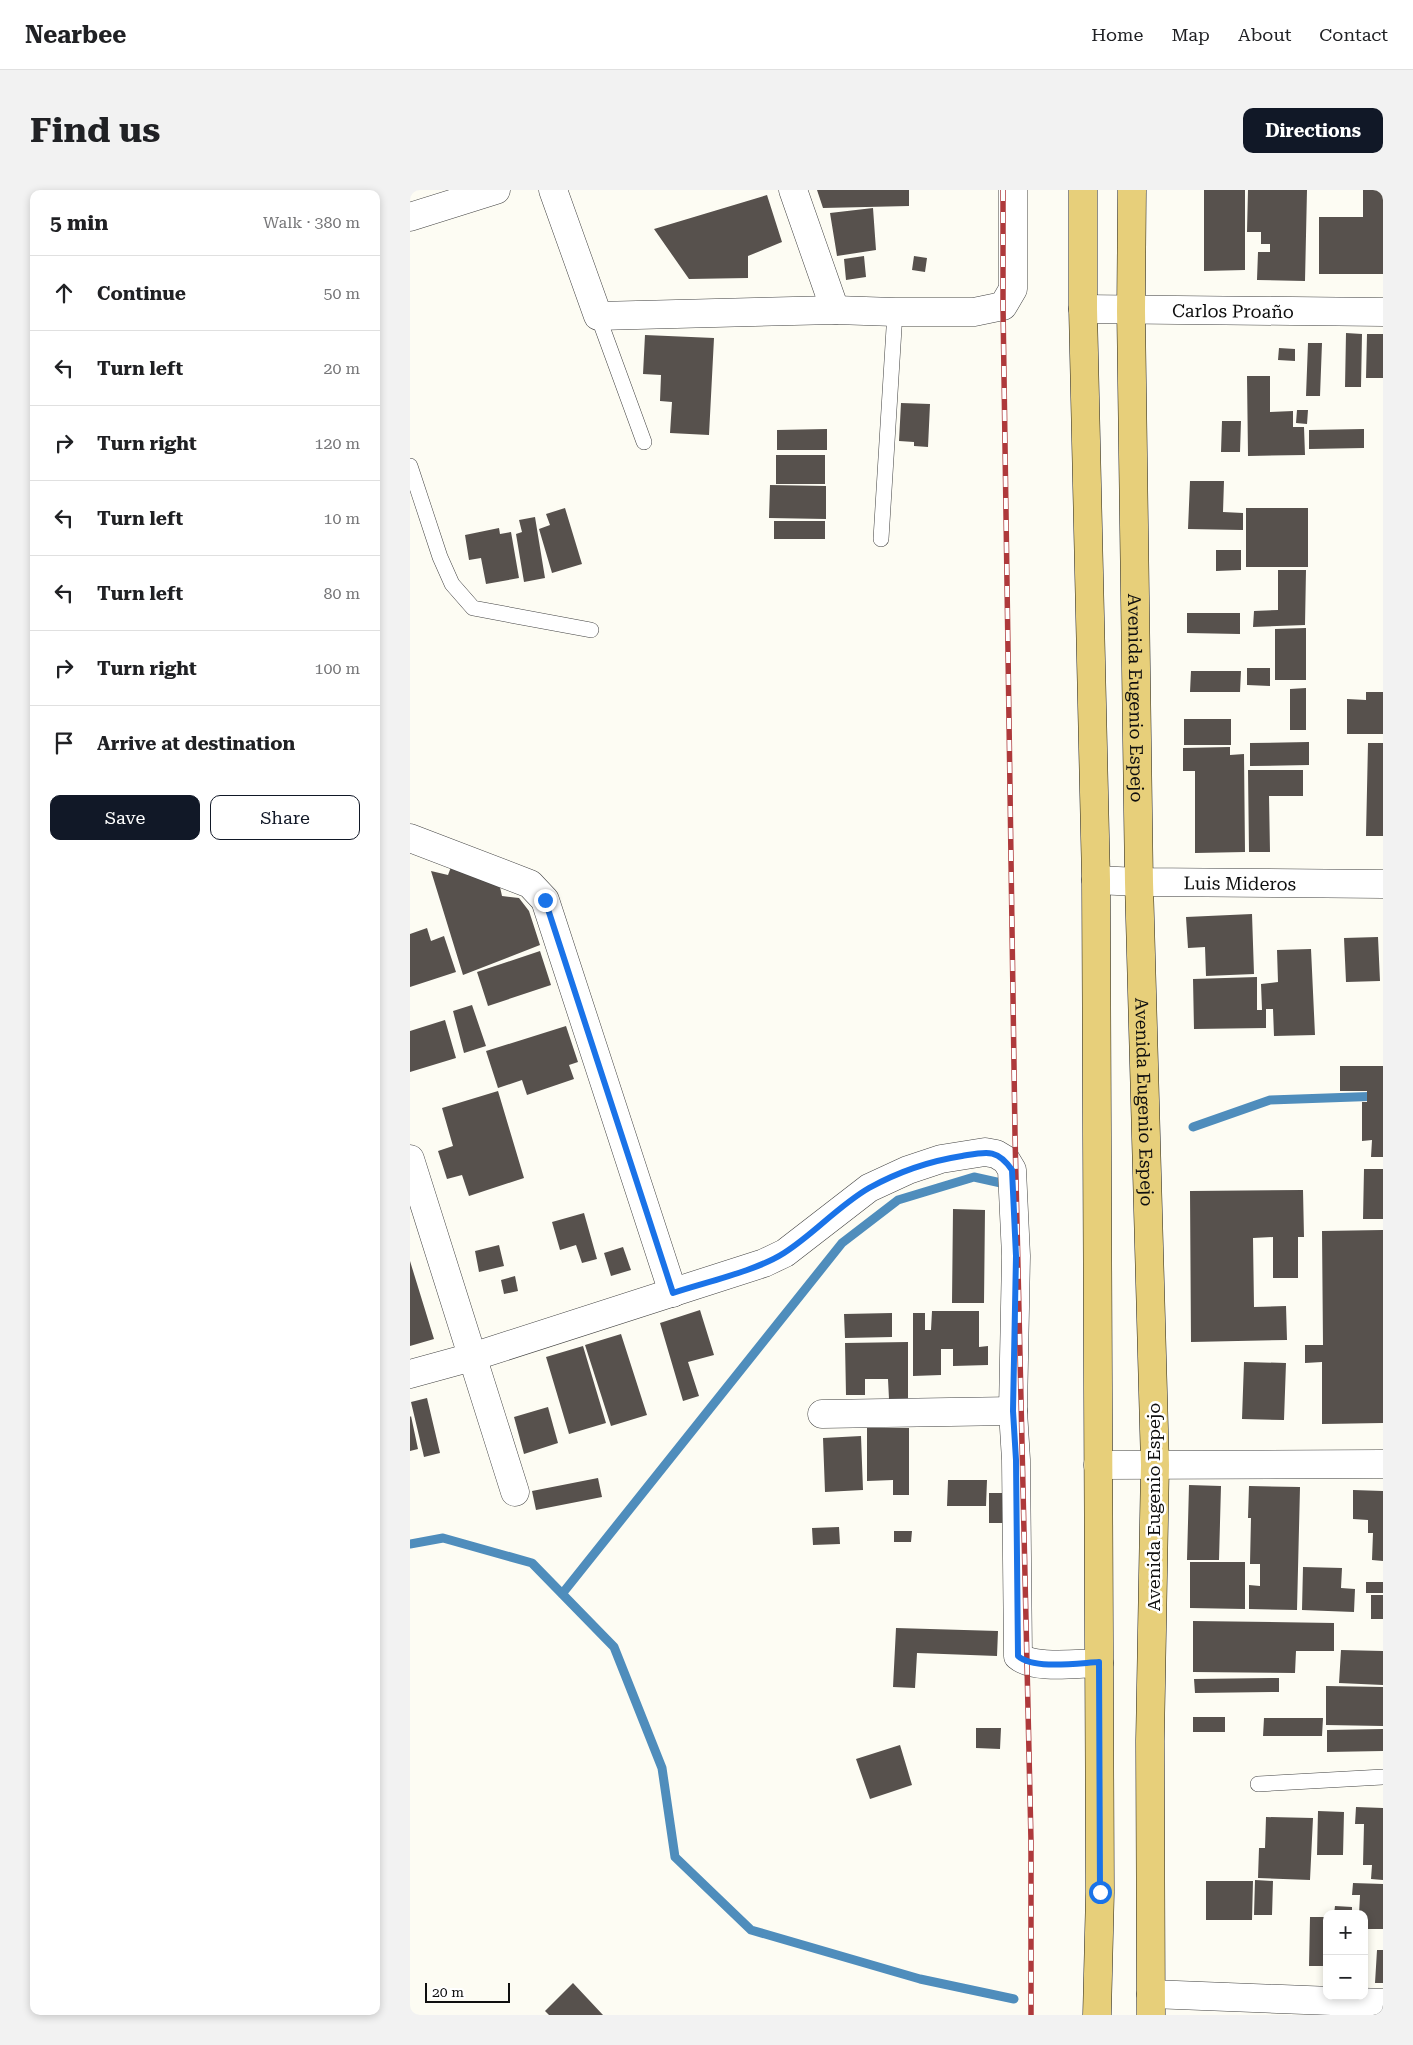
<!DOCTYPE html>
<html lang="en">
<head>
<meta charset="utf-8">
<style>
	:root { --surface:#fff; --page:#f2f2f2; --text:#202124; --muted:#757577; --line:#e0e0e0; --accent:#111827 }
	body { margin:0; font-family:"Roboto Serif",serif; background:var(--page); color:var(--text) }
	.controls { position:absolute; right:15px; bottom:15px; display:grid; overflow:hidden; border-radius:10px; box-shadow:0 2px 8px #0003 }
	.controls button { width:45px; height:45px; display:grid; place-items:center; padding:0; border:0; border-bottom:1px solid var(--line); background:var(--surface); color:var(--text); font:25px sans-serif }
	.scale { position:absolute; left:15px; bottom:12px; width:85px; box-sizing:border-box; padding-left:5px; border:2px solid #0f0f0f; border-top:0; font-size:14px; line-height:18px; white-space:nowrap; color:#0f0f0f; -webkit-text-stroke:4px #fff; paint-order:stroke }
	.stop { position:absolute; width:15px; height:15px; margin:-11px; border:4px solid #1a73e8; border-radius:50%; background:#fff }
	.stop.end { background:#1a73e8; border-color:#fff; box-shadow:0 1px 5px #0008 }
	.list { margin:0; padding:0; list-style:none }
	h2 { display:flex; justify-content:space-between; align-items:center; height:65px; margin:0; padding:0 20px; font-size:21px }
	h2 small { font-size:16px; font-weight:400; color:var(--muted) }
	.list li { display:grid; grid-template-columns:32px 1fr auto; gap:15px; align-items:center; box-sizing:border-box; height:75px; padding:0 20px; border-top:1px solid var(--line) }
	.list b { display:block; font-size:19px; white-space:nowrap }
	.list em { font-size:16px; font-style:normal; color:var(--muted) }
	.actions { display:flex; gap:10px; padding:15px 20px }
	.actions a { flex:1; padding:11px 0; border:1px solid var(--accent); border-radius:10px; text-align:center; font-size:18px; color:var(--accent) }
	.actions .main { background:var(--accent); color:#fff }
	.icon { flex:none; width:28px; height:28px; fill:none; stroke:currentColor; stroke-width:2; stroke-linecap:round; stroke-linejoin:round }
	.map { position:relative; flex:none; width:973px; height:1825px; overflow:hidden; border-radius:10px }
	header { display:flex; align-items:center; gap:30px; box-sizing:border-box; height:70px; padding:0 25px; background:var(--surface); border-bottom:1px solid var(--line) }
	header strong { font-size:24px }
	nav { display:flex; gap:28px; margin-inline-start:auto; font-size:18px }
	.intro { display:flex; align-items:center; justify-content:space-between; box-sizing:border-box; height:120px; padding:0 30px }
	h1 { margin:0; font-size:35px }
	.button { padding:12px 22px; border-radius:10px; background:var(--accent); color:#fff; font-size:18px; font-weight:700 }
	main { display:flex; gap:30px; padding:0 30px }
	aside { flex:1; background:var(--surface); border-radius:10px; box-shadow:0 2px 8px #0003 }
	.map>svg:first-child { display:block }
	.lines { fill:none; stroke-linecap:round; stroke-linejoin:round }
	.stream { stroke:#4f8dbc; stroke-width:9 }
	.building { fill:#57514d }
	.service-casing { stroke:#424242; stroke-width:16 }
	.minor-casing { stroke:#424242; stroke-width:29 }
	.primary-casing { stroke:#202020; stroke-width:29 }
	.service { stroke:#fff; stroke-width:15 }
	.minor { stroke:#fff; stroke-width:28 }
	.primary { stroke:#e7cf7a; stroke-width:28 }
	.rail-casing { stroke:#ae393b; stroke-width:5.5 }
	.rail { stroke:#fff; stroke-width:4; stroke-dasharray:11; stroke-linecap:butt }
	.route { stroke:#1a73e8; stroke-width:6 }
	.labels { text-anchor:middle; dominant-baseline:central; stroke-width:5; stroke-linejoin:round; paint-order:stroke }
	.street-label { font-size:18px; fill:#0f0f0f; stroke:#fff }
</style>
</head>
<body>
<header>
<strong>Nearbee</strong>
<nav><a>Home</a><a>Map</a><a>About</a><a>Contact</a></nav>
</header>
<div class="intro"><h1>Find us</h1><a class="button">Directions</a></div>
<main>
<aside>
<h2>5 min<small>Walk · 380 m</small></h2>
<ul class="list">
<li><svg class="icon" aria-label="ahead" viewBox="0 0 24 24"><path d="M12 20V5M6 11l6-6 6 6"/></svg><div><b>Continue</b></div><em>50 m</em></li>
<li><svg class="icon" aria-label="left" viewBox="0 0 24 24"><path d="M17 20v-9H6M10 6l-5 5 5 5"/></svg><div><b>Turn left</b></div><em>20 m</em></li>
<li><svg class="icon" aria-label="right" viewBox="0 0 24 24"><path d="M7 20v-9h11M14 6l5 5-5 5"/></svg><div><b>Turn right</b></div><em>120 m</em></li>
<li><svg class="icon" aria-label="left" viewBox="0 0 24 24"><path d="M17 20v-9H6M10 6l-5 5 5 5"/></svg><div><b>Turn left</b></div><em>10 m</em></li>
<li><svg class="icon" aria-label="left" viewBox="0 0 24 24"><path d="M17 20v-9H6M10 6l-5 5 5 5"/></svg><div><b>Turn left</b></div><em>80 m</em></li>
<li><svg class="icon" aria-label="right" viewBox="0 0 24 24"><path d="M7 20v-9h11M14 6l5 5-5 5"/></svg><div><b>Turn right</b></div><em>100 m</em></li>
<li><svg class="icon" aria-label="arrive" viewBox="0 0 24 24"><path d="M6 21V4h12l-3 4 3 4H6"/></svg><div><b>Arrive at destination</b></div></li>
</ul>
<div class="actions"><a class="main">Save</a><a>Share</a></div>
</aside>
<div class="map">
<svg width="973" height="1825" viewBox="0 0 973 1825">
	<rect width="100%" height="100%" fill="#fdfcf3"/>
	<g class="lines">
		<!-- stream -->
		<path class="stream" d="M783 937 860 910 973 906
			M0 1354 33 1348 122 1373 204 1457 252 1578 265 1667 341 1740 510 1789 604 1809
			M152 1404 432 1053 488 1010 564 987 600 995"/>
	</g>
	<!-- building -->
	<path class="building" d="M407 0H499V16L413 18Z
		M794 0H835V80L794 81Z
		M838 0H897L895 91 847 90 848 62H860V54H851V42H837Z
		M953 0H973V84H909V27H953Z
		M357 5 372 52 338 66V88L279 89 244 39Z
		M463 18 466 60 427 66 420 23Z
		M454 66 456 87 436 90 434 69Z
		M504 66 517 68 515 82 502 80Z
		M936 143 952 144 951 197H935Z
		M957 144H973V188H956Z
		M235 145 304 148 299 245 260 243 262 212 250 211 251 185 233 184Z
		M898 153H912L910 206H896Z
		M869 158 885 159V171L868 170Z
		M837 186H860V222L883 221V237H894L895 265 838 266Z
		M491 213 520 214 518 257 504 256V252L489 251Z
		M887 220H898L897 234 886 233Z
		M812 231H831L830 262H811Z
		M417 239V260H367V240Z
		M954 239V258L899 259V240Z
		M366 265H415V294H366Z
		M780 291H814L813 322 833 323V340L778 339Z
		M360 295 416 296V329L359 328Z
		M155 318 172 374 142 383 129 339 140 335 136 324Z
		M836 318H898V377H836Z
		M125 327 135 388 114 392 106 344 112 342 109 330Z
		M364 331H415V349H364Z
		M89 338 90 344 101 342 109 388 76 394 71 368 59 370 55 345Z
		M806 360H831V380L806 381Z
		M868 380H896L895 435 843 437 844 421 868 420Z
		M777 423H830V444L777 443Z
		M896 438V490H865V439Z
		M837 478H860V496L837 495Z
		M781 481H831L830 502H780Z
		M896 498V540H880V499Z
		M956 502H973V544H937V509L956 510Z
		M774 529H821V555H774Z
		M899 552V575L840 576V553Z
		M958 553H973V646H956Z
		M820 557V565L834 564 835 662 785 663V581H773V558Z
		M838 580H893V606H859L860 662H839Z
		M41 677 90 697 92 706 109 708 119 721 130 755 53 785 21 681 38 685Z
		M842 724 844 784 796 786 795 757 778 758 776 727Z
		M17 738 21 751 34 746 46 782 0 797V744Z
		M968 747 970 791 936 792 934 748Z
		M901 759 905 845 864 846 863 819H856V838L784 839 783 789 847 787V820H852L851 794 868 792 867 760Z
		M130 761 141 795 78 816 67 782Z
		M62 815 76 856 54 863 43 821Z
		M35 830 46 868 0 882V841Z
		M156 836 168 872 159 875 164 889 117 905 112 890 88 898 76 861Z
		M930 876H973V967H961L962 950 952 951V912H957V901H930Z
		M88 901 114 988 59 1006 52 985 37 989 28 961 43 956 32 918Z
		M954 979H973V1029H953Z
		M893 1000 894 1047H888V1088H863V1047L843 1048 844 1117 876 1116 877 1150 781 1152 780 1001Z
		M543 1019 575 1020 574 1113H542Z
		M174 1023 187 1069 172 1073 166 1055 150 1060 142 1032Z
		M973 1040V1233L912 1234V1172L895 1173V1155H913L912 1041Z
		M89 1055 94 1076 69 1082 65 1061Z
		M213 1057 221 1080 201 1086 194 1063Z
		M0 1071 24 1149 0 1156Z
		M105 1086 108 1101 94 1104 91 1090Z
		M290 1120 304 1165 278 1172 289 1206 273 1211 250 1133Z
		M522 1121H569V1157L578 1156V1175L543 1176V1159H531V1185L503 1186V1123H515V1140H521Z
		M482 1123V1147L435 1148 434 1124Z
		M211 1144 237 1225 201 1236 175 1155Z
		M498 1152V1209H479L478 1189H455V1205H436L435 1153Z
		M173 1156 196 1233 159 1244 136 1167Z
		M834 1172 876 1173 874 1230 832 1229Z
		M17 1208 30 1263 14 1267 1 1212Z
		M138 1217 148 1253 114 1264 104 1227Z
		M1 1226 8 1259 0 1261V1227Z
		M457 1238H499V1305H483V1290L457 1291Z
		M451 1246 453 1300 415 1302 413 1248Z
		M188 1288 192 1307 126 1320 122 1301Z
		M538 1290H577L576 1316H537Z
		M779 1295 811 1296 809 1370H777Z
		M839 1296 890 1297 887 1420 839 1419V1395L850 1396V1374H840L841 1328H838Z
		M943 1300 973 1301V1371L962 1370 963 1343H958V1330L943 1329Z
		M579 1303H594V1333H579Z
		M429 1337 430 1354 403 1355 402 1338Z
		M484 1341H502L501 1352H484Z
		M780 1372H835V1419L780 1418Z
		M893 1377 932 1378 931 1398 945 1399 944 1422 892 1420Z
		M956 1392H973V1403H956Z
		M961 1405H973V1429H961Z
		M783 1431 924 1433V1461H886L885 1483 783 1482Z
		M486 1438 588 1441 587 1466 507 1463 505 1498 483 1497Z
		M931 1460 973 1461V1495L929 1493Z
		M869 1488V1502L785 1503 784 1489Z
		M916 1496 973 1497V1536L916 1535Z
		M783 1527H815V1542H783Z
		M854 1528H913L912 1546H853Z
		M566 1538H591L590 1559 566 1558Z
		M973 1539V1561L917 1562V1540Z
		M490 1555 502 1595 460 1609 446 1569Z
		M946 1617 973 1618V1690L961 1689 962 1675H953L954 1634H945Z
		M908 1621 934 1622 933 1665H907Z
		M856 1627 903 1628 900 1690 848 1688 849 1658H855Z
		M845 1690 863 1691 862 1725H844Z
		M796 1691H843L842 1730H796Z
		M943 1693 973 1694V1739H954V1724H949L950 1705H942Z
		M925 1716 942 1717V1724H924Z
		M900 1727H917V1795H914V1776H899Z
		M967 1760H973V1793H965Z
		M163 1793 193 1825H139L135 1821Z"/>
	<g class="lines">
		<defs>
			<path id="service" d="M188 126 234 252
				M0 276 30 367 42 394 63 418 181 440
				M471 349 485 122
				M848 1594 973 1587"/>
			<g id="minor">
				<path d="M143 0 188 126 425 120 485 122H564L593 116 603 99V0"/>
				<path d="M383 0 425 120"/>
				<path d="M0 27 86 0"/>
				<path id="s1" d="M673 119 973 122"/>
				<path d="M0 648 120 694 135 710 263 1103"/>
				<path id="s2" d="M686 690 729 692 973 694"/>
				<path d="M0 969 105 1302"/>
				<path d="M0 1184 62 1167 354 1073 375 1063 459 998 498 980 531 969 575 962 586 964 596 970 602 980 606 1066 603 1221 606 1270 608 1466C624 1480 669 1473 689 1473"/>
				<path d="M412 1224 603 1221"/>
				<path d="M688 1275 973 1274"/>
				<path d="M741 1804 973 1813"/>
			</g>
			<g id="primary">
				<path d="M673 0V119L686 690 690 1702 687 1825"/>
				<path id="s3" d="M722 0 721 121 729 692 745 1275 740 1551 741 1825"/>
			</g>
		</defs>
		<!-- service casing -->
		<use href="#service" class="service-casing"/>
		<!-- minor casing -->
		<use href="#minor" class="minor-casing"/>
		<!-- primary casing -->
		<use href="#primary" class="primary-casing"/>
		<!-- service -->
		<use href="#service" class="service"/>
		<!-- minor -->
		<use href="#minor" class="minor"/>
		<!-- primary -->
		<use href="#primary" class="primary"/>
		<defs>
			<path id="rail" d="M593 0V116L605 945 621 1651V1825"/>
		</defs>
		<!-- rail casing -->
		<use href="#rail" class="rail-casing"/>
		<!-- rail -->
		<use href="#rail" class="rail"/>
	</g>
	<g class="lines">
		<!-- route -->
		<path class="route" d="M135 710 263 1103C296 1092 346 1081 374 1063 404 1044 428 1016 459 998 488 982 520 971 552 966 576 962 587 958 602 980L606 1066 603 1221 606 1270 608 1466C624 1480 669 1473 689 1472L690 1702"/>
	</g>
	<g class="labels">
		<!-- street labels -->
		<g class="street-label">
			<text stroke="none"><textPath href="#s1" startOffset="150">Carlos Proaño</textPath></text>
			<text stroke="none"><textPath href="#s3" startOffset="508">Avenida Eugenio Espejo</textPath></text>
			<text stroke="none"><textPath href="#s2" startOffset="144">Luis Mideros</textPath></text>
			<text stroke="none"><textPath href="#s3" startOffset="912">Avenida Eugenio Espejo</textPath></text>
			<text transform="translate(743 1317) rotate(-90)">Avenida Eugenio Espejo</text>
		</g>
	</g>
</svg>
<div class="controls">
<button>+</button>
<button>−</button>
</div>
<div class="scale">20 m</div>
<div class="stop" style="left:690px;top:1702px"></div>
<div class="stop end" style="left:135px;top:710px"></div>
</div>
</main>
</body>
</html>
